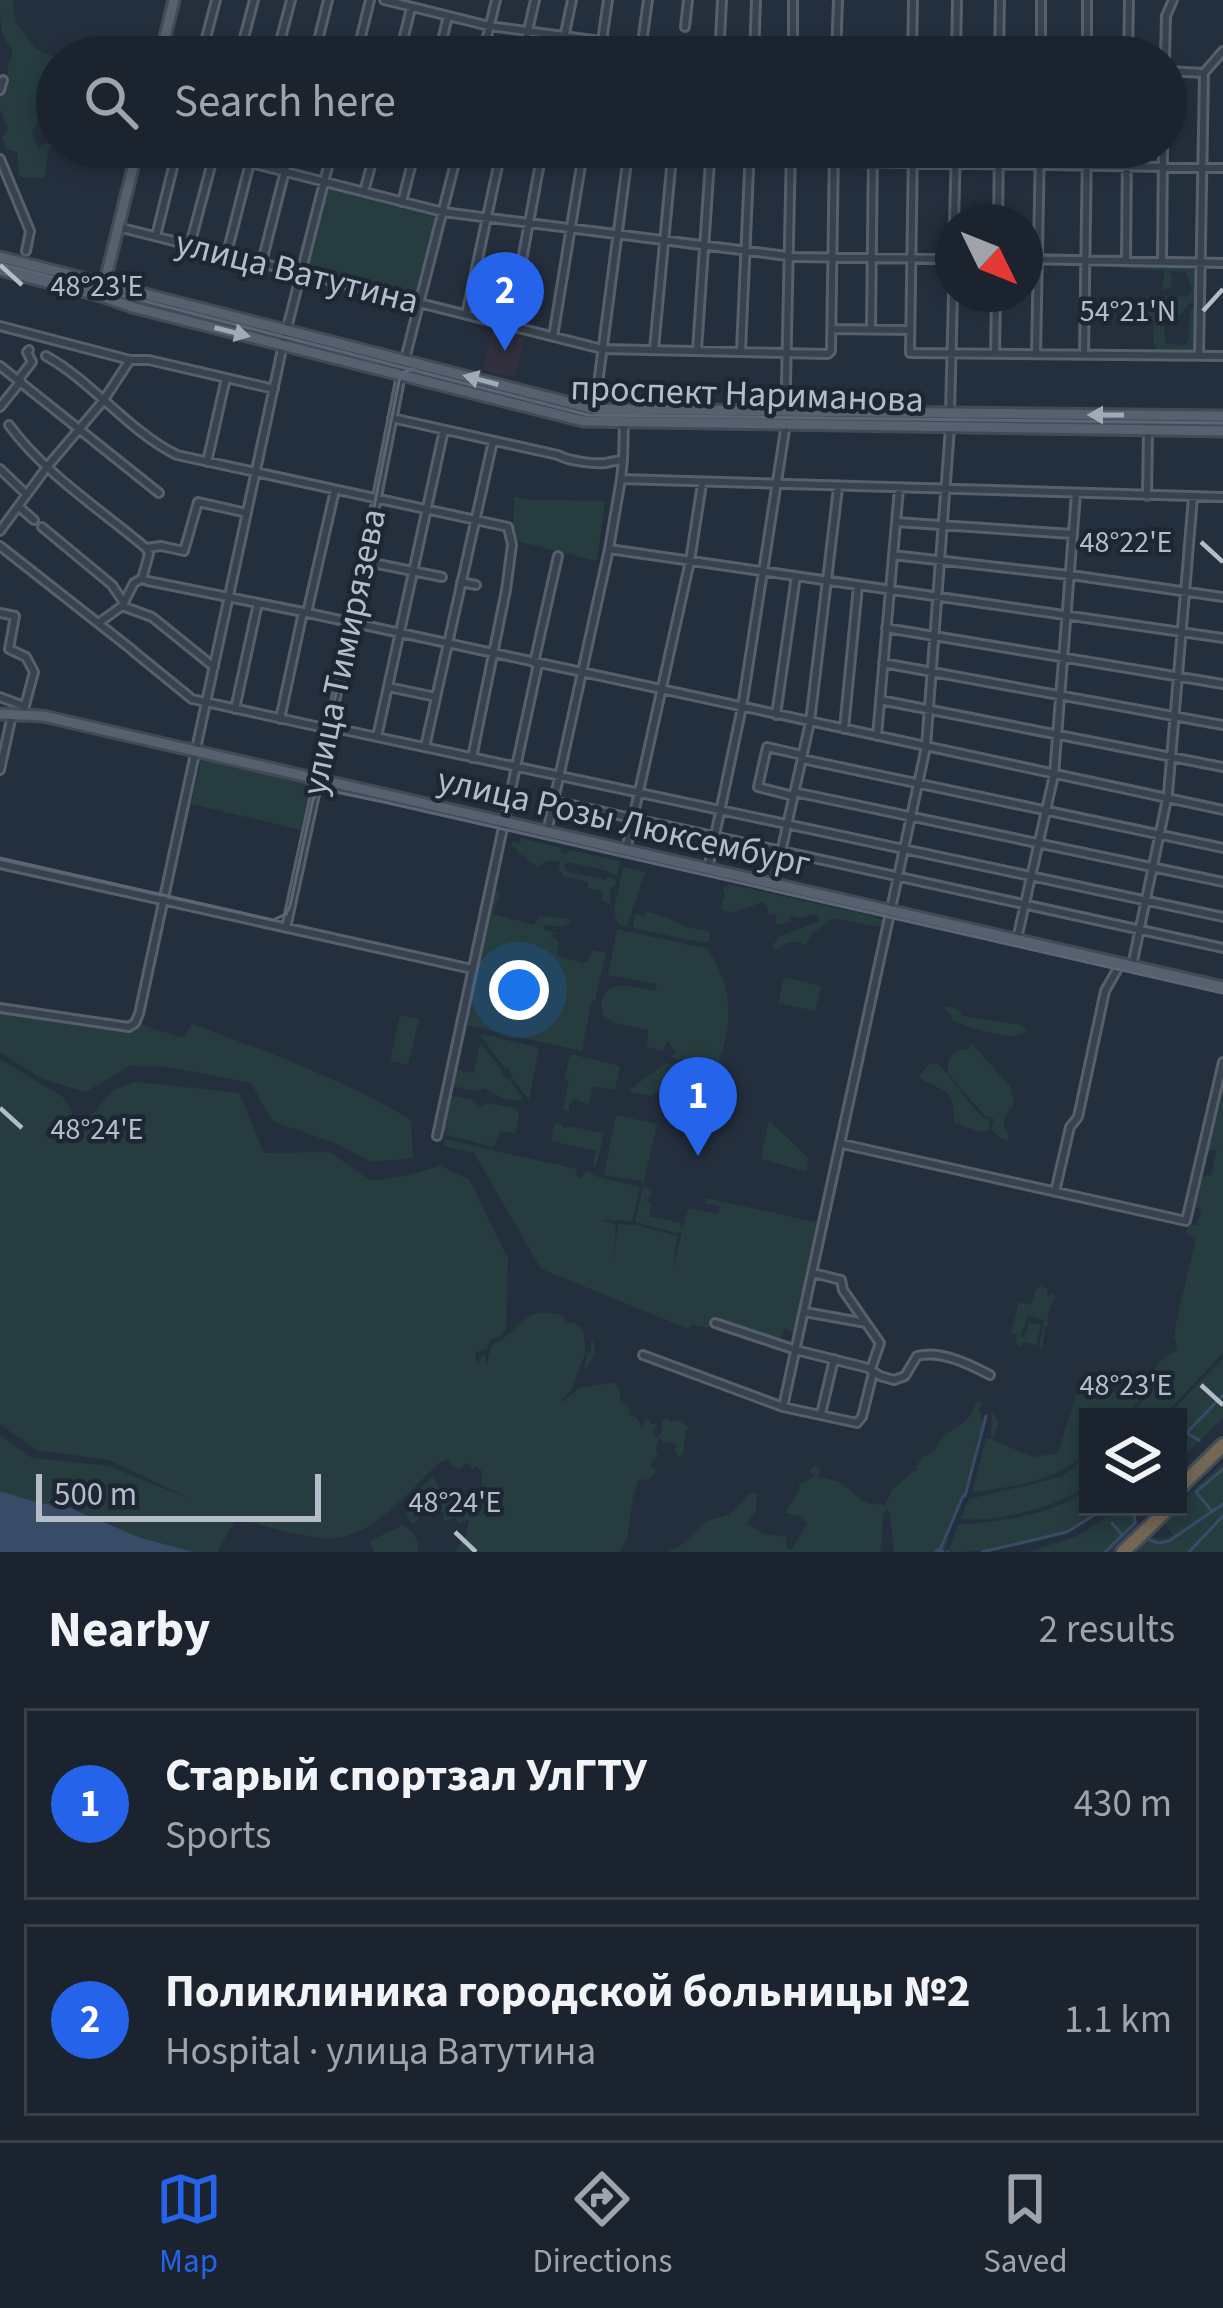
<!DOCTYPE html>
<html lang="en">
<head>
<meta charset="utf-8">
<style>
	:root { --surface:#1b232e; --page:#282f3a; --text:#f1f3f6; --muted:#a0a4aa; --line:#39404a; --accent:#2563eb }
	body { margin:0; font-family:"Source Sans 3",sans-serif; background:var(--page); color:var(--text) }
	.controls { position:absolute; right:36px; bottom:36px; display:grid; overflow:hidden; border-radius:0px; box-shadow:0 6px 18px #0003 }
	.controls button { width:108px; height:108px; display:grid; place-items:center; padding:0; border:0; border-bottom:3px solid var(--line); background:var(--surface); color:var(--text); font:60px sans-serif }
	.compass { position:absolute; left:935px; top:204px; width:108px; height:108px; border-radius:50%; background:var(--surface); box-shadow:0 6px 18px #0003; rotate:133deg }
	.scale { position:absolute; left:36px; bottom:30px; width:285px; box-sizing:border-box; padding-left:12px; border:6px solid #b4bcc9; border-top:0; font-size:33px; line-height:42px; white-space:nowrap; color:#b4bcc9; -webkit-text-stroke:9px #1d2633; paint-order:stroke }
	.you { position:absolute; left:519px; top:990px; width:42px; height:42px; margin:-30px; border:9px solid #fff; border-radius:50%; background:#1a73e8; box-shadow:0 0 0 18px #1a73e833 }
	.badge { display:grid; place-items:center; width:78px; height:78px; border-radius:50%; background:var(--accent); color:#fff; font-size:39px; font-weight:700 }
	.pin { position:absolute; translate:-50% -99px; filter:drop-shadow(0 3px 6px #0008) }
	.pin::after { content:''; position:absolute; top:63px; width:42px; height:36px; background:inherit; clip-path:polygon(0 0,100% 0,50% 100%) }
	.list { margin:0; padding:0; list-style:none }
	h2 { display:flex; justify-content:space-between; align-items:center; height:156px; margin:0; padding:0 48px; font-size:51px }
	h2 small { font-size:39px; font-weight:400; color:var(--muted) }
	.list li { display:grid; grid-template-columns:78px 1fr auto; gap:36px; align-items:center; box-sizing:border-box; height:192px; margin:0 24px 24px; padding:0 24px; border:3px solid var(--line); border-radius:0px }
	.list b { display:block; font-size:45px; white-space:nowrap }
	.list p { margin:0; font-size:39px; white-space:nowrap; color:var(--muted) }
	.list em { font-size:39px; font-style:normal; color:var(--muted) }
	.icon { flex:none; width:66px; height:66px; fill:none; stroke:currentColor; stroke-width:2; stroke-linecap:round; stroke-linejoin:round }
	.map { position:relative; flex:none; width:1223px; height:1552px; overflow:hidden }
	.search { position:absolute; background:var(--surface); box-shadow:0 6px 18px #0003; left:36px; right:36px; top:36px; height:132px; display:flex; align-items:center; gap:30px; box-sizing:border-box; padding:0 42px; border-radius:66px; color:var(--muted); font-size:45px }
	.sheet { height:588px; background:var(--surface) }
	nav { display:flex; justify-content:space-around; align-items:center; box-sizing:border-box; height:168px; border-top:3px solid var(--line); background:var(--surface); font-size:33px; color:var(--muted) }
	nav a { display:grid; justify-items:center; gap:6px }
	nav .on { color:var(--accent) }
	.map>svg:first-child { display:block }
	.medical { fill:#32303f }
	.green { fill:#263c3f }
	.water { fill:#394c67 }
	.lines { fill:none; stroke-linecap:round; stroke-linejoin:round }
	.stream { stroke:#394c67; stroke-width:3 }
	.minor-casing { stroke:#565f6c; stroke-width:12 }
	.major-casing { stroke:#414a57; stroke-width:15 }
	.highway-casing { stroke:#434c59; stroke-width:18 }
	.minor { stroke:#38414e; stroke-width:6 }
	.major { stroke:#56606e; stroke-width:9 }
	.highway { stroke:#746855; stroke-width:12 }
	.tram { stroke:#5a6575; stroke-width:3 }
	.oneway { fill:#a1aab7 }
	.ticks { fill:none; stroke:#b4bcc9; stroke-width:4.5 }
	.labels { text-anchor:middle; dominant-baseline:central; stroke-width:9; stroke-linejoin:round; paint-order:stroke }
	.street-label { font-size:36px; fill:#b4bcc9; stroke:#1d2633 }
	.ticks-label { font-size:30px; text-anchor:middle; fill:#b4bcc9; stroke:#1d2633; stroke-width:9; stroke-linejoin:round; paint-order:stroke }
</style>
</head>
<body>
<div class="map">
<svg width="1223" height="1552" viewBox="0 0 1223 1552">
	<rect width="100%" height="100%" fill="#242f3e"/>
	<!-- medical -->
	<path class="medical" d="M494 325 526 333 515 377 483 370Z"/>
	<!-- green -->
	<path class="green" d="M0 0H12L16 23 36 49 57 59V105L47 107 32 131 38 148 44 144H52L48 153 44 178H25L19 175 17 152 6 149 2 136 8 131 0 109V96L7 81 8 66 13 50C0 39 0 21 0 0Z
		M334 186 439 214 416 301 307 271 324 193 327 188Z
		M1148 263 1192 265 1196 268V303H1190L1181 314H1164L1165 344 1186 345C1192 333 1186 315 1193 307L1196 315 1194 351 1191 353H1159C1152 344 1152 332 1155 321L1140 315 1138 306 1148 295 1157 298 1188 296 1192 291 1186 272 1167 271 1172 275 1171 287 1164 290 1162 288 1165 271 1121 268 1122 265Z
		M514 497 532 500 605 501 597 561 513 540Z
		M202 756 311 783 301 830 191 804Z
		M521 838 561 848V853L566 854 569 850 620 861 618 873 614 875 607 871 568 862 564 865 566 871 605 880 608 877 615 879 616 884 611 888 609 898 611 904 602 901V891L588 888V882L562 876V872L559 871 560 862 549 860 538 867 525 858V855L523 856 517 852 518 850 511 845 512 842 522 844 519 839Z
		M623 867 645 872 627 927 618 924 614 910Z
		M729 884 872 916 882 920 883 924 880 927 832 918 812 934 806 945C794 939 786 941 775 951L772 946 780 936 818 922 819 917 815 914 799 918 793 916 790 918 792 922 777 925 775 922 777 915 767 914 768 908 763 902 734 912 723 911 721 907 725 895 723 889Z
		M494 890 500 892 493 914 534 925 539 916 569 919 572 922 560 927 545 924 544 930 559 934H552L551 937 559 941 557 953 560 957 584 963 589 960 592 950 606 953 595 1000 591 1003 582 1051 466 1025Z
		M647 912C661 915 671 919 682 925 692 929 701 928 710 933L709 941 704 943 633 928 635 914 645 916Z
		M617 929 708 949C733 988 734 1023 717 1067L670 1057 676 1052 667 1041 664 1051 647 1047 648 1030 615 1023 604 1016 601 1001 609 988 624 985 655 991 657 984 608 975Z
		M784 977 821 986 815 1011 778 1003Z
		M946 1006 961 1010 962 1016 1021 1025 1027 1032C1023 1033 1020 1036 1017 1036 1004 1038 962 1026 952 1020L951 1014 945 1009Z
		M0 1011 132 1030 141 1024 182 1038 192 1024C268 1052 342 1079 411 1120L413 1158 372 1162 337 1144 272 1121 251 1083 169 1067 129 1066 86 1092 42 1079 0 1052Z
		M400 1015 419 1019 408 1065 390 1061Z
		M478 1033 539 1048 529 1100 512 1078 510 1069 504 1067Z
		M480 1043 502 1070 503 1077 510 1080 523 1099C509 1103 494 1095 484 1088L475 1091 452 1086 455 1070 474 1073Z
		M971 1043 1010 1086 1014 1104 1005 1116 1003 1126 1008 1131V1141L999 1137 991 1128 994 1119 984 1115 948 1073C945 1059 954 1049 969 1049Z
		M570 1054 620 1066 615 1090 593 1086 589 1105 575 1099 569 1105V1111L563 1110 569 1079 564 1081Z
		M0 1059 63 1097 81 1127 113 1090 135 1082 233 1092 240 1094 264 1153 330 1152 371 1181 404 1176 440 1166 469 1179 508 1258 506 1330 500 1337 490 1340 487 1349 475 1352 477 1364 484 1353 487 1365C487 1364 491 1347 492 1345 494 1343 498 1342 501 1340 527 1321 523 1307 563 1315L566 1322C587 1324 584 1335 585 1353L591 1352V1341H593C598 1356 591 1359 584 1371L587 1356 585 1354 571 1390 559 1404 580 1388 614 1382 621 1392 619 1399 630 1408 629 1414 638 1419 642 1429 646 1418 651 1424 658 1423 653 1433 656 1438 661 1435 662 1420 669 1419 671 1422 680 1420 689 1427 685 1431 684 1452 679 1457 675 1452 677 1444 663 1442 659 1438 656 1449 658 1456 650 1465 656 1469C655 1478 646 1480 639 1480 627 1504 634 1530 620 1552H454L466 1537 469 1520 458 1524 456 1517 444 1521V1513L426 1502 420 1507 417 1522 411 1524 405 1509 409 1499 433 1477 439 1488C451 1488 464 1489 467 1503L475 1502 482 1483V1471L476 1466 474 1470 466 1463 460 1469 452 1466 449 1459 439 1463C407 1492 369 1544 321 1538 293 1535 264 1525 236 1519L217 1552H194L169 1546 141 1538 70 1508 36 1502 0 1491V1435L32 1458 109 1466 193 1500 109 1460 36 1450 0 1424Z
		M665 1063 705 1069 693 1122 677 1118 685 1082 681 1081 680 1069 666 1067 670 1073 667 1086 650 1096 628 1091Z
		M936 1063C955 1077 966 1106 989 1121V1130L981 1132 954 1123C955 1086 944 1093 918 1077L928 1065Z
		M1223 1077V1353L1162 1417H1127L1167 1376 1166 1374 1123 1417H1088V1452C1058 1480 1011 1488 972 1492L986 1438 991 1439 992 1410 999 1423 992 1440 1034 1457 1058 1453 1076 1394 1080 1392 1082 1384 1125 1395C1152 1385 1150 1361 1178 1350L1174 1337 1176 1323 1196 1238 1186 1234 1188 1225H1197L1202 1209 1192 1207 1201 1176 1211 1175 1217 1149 1207 1152 1205 1150Z
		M450 1095 472 1100 480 1107 489 1103 516 1109 519 1114 515 1134 500 1131 494 1147 446 1135 443 1130Z
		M616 1115 657 1124 643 1185 641 1181 604 1175Z
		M769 1120 808 1158 807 1172 761 1159Z
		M558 1123 565 1128 568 1126 604 1133 596 1168 593 1165 596 1151 551 1141 554 1125Z
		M445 1139 576 1169 577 1178H581L586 1171 598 1177 640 1187 632 1221 601 1220 616 1225 613 1264 618 1224 636 1225 677 1236 673 1271 682 1231 677 1233 635 1222 643 1187 652 1190 647 1202 651 1203 649 1216 680 1223 682 1230 688 1208 718 1214 720 1206 705 1203 706 1198 820 1223 792 1347 793 1333 784 1329 781 1343 722 1322 708 1328 692 1325 689 1329 541 1269 474 1153 444 1146Z
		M1040 1286 1047 1289V1296H1050L1051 1293 1056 1297 1052 1302 1047 1321 1050 1325 1045 1327 1042 1350 1039 1346 1044 1320 1028 1316 1021 1336 1024 1338 1029 1323 1041 1325 1036 1345 1023 1342 1021 1346 1016 1344 1017 1335 1011 1333 1019 1302 1031 1305 1036 1289Z
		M1223 1358V1418L1178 1462V1417H1166Z
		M977 1402 982 1403 979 1409 984 1425C973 1445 976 1454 971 1473 965 1495 954 1518 944 1539L949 1538 944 1552H894L890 1514 886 1509C879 1525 885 1535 880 1552H668L684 1543 706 1521 729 1515 750 1493H757L756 1510 747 1523 763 1534 786 1537 787 1548 791 1550 807 1524 799 1516 785 1513 799 1491V1485L815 1476 810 1471 814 1465 821 1469 818 1477C821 1477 836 1481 839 1482 856 1492 860 1507 883 1504L885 1506 891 1491 913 1471H917L916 1466 922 1458 936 1449C942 1433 956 1429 968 1418 969 1417 976 1404 977 1402Z
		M1088 1457V1485C1060 1507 995 1523 960 1519L969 1499 1061 1477Z
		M1223 1463V1552H1028L1080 1535 1109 1515 1111 1517 1117 1507H1133C1137 1528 1152 1546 1173 1535L1164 1524 1158 1522 1174 1507H1178V1504Z
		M1088 1488V1507H1107C1063 1542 1003 1552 948 1552L958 1525C1003 1520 1051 1517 1088 1488Z
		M403 1525C413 1532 421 1539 417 1552H374L370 1541Z"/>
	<!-- water -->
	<path class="water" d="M0 1491 36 1502 70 1508 141 1538 194 1552H0Z"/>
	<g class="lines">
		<!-- stream -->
		<path class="stream" d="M1186 1433 1199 1440
			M1178 1442 1223 1395
			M1211 1510 1196 1492 1223 1469
			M1112 1523 1122 1535
			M1147 1539 1158 1543 1169 1541 1223 1504
			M940 1550 963 1496H965L986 1416
			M936 1552 937 1550 943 1551
			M947 1552H948
			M982 1552 1067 1532 1107 1507
			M1105 1552 1135 1523 1133 1507
			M1189 1552 1223 1516"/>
		<defs>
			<path id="minor" d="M384 0 489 26 721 57
				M1087 0V57
				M685 27 688 0
				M164 43 219 57
				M201 57 216 0
				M239 57 254 0
				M276 57 291 0
				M314 57 328 0
				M356 57 370 0
				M399 57 411 8
				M438 57 448 16
				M482 57 496 0
				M522 57 535 0
				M560 57 572 0
				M604 57 603 34 608 0
				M640 57 648 0
				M719 57 722 0
				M754 57 756 0
				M793 57V0
				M836 57 838 0
				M912 57 913 0
				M956 57 957 0
				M999 57 1000 0
				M1041 57V0
				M1128 57 1129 0
				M1165 57 1166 16 1173 0
				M1166 71 1204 73
				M0 90 3 80
				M188 147 443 212 795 257 953 259
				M675 147 796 161 1223 168
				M913 147 910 353 1223 356
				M0 159 30 231 26 251
				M364 192 376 147
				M402 202 416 147
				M954 222 956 147
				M998 222 999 147
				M118 227 602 349 828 354 831 351 834 147
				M156 236 178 147
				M190 245 216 147
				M227 253 254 147
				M1025 259 1223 263
				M1126 261 1127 147
				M1162 261 1163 147
				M262 262 291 147
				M466 315 502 147
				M510 325 543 147
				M0 326 130 360H149L274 389
				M832 329 910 330
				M871 329 873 147
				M553 337 584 147
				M654 349 673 147
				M697 350 711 147
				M741 351 750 147
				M995 354 996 294
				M1036 354 1040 147
				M1084 355 1087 147
				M46 356C93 382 128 431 177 455L508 527 512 545 506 590 472 758
				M1199 356 1204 73 1223 51
				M0 366 159 493
				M18 380 32 362 27 352 29 350
				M0 407 21 381
				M950 413 953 294
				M392 418 558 455C569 461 592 464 605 463 611 462 617 460 623 460L621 479 1223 497
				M593 422 629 147
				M9 425C43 472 101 510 146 548L149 554 142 579 148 581 303 612 1223 810
				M623 460 624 423
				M207 462 226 378
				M0 469 26 494
				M1147 496 1148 430
				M19 507 34 520
				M896 522 1072 534
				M42 527 112 585 124 603
				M0 531 47 467 103 401 130 360
				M0 546 131 649
				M146 548 161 546 184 551 198 502 247 513
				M609 549 1223 638
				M893 555 1078 576 1223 597
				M363 561 442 577
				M461 582 476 585
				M122 606 152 617 214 667
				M0 613 15 616 9 649 26 657 34 672 23 713
				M307 613 335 490
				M100 622 122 606 134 583 141 579
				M886 628 1223 684
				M133 651 192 699 329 729
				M534 663 558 556
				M883 663 1223 725
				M388 687 436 697
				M0 697 24 706
				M880 700 1223 767
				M235 709 258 603
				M776 715 796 576
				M280 719 303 612
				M330 727 1223 917
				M844 729 858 586
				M877 736 899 489
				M377 737 444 430
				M425 747 493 441
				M802 759 1223 848
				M0 770 12 715
				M794 792 1223 882
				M793 796 758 787 767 747 802 755
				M554 801 1223 948
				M547 832 609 549 621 479
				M626 850 690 561 702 484
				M0 864 472 969
				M708 869 742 707 785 430 791 147
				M774 884 810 722 838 488
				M286 928 352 624 401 375 459 147
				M1017 939 1054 775 1076 494
				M1132 966 1168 794 1193 497
				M0 1008 129 1027 135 1023 139 1014 284 340 333 147
				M437 1136 538 664
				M842 1144 1186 1221 1223 1062
				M1055 1192 1070 1127 1078 1117 1105 991 1121 963
				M813 1273 841 1280 843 1290 866 1323
				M805 1312 866 1323 880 1343 871 1369
				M715 1323 796 1350 868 1368 880 1376 894 1380 905 1376 917 1356C941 1350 969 1364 990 1375
				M643 1355 783 1407 857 1423 862 1417 873 1373
				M783 1407 926 747 950 428
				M821 1414 834 1359"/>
			<path id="major" d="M160 57 174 0
				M0 257 594 409 1223 416
				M0 270 101 296 132 307 583 421 1223 431
				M104 285 138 147
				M0 714 43 716 1223 987"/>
			<path id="highway" d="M1178 1489 1223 1445
				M1123 1552 1170 1507"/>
		</defs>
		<!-- minor casing -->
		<use href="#minor" class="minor-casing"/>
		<!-- major casing -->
		<use href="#major" class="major-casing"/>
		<!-- highway casing -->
		<use href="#highway" class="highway-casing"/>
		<!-- minor -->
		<use href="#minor" class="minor"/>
		<!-- major -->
		<use href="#major" class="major"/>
		<!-- highway -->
		<use href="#highway" class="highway"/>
		<!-- tram -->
		<path class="tram" d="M0 264 588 415 1223 423
			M313 800 318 793 326 790 388 803 1223 993
			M0 858 273 920 286 914 290 906 350 628 399 381 404 372 414 369"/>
	</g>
	<!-- one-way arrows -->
	<defs><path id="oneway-solid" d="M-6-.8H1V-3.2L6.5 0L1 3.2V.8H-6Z" transform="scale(3)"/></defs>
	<g class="oneway">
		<use href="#oneway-solid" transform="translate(232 332) rotate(14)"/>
		<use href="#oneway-solid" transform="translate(481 380) rotate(-165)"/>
		<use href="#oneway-solid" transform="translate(1106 415) rotate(-180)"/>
	</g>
	<!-- ticks -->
	<path class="ticks" d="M0 265 22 285M1203 311 1223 289M1201 542 1223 562M0 1108 22 1128M1201 1385 1223 1405M455 1532 476 1552"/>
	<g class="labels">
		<!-- street labels -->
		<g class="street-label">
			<text transform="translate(297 272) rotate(14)">улица Ватутина</text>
			<text transform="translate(747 394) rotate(2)">проспект Нариманова</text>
			<text transform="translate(344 652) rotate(-78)">улица Тимирязева</text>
			<text transform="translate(624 822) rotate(13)">улица Розы Люксембург</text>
		</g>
	</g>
	<g class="ticks-label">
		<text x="97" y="296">48°23'E</text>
		<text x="1128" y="321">54°21'N</text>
		<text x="1126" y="552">48°22'E</text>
		<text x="97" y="1139">48°24'E</text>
		<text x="1126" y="1395">48°23'E</text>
		<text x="455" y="1512">48°24'E</text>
	</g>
</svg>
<div class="controls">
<button><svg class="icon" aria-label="layers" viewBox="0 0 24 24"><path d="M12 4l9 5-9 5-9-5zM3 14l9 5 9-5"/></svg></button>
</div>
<svg class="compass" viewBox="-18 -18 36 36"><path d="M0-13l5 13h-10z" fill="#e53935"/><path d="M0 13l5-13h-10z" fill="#a0a4aa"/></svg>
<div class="scale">500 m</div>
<div class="you"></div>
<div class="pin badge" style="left:698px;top:1156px">1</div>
<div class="pin badge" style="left:505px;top:351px">2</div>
<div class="search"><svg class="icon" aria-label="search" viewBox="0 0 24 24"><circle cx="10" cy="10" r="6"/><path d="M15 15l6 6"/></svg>Search here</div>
</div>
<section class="sheet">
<h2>Nearby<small>2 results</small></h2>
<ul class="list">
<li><span class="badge">1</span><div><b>Старый спортзал УлГТУ</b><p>Sports</p></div><em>430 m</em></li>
<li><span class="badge">2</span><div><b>Поликлиника городской больницы №2</b><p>Hospital · улица Ватутина</p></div><em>1.1 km</em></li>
</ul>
</section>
<nav>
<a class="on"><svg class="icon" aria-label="map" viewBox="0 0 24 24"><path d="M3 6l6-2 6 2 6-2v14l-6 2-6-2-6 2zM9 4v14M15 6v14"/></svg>Map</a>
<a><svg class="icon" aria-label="directions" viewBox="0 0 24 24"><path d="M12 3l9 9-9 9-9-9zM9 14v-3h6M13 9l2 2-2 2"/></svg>Directions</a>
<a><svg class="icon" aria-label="saved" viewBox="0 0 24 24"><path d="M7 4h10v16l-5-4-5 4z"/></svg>Saved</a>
</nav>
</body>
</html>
